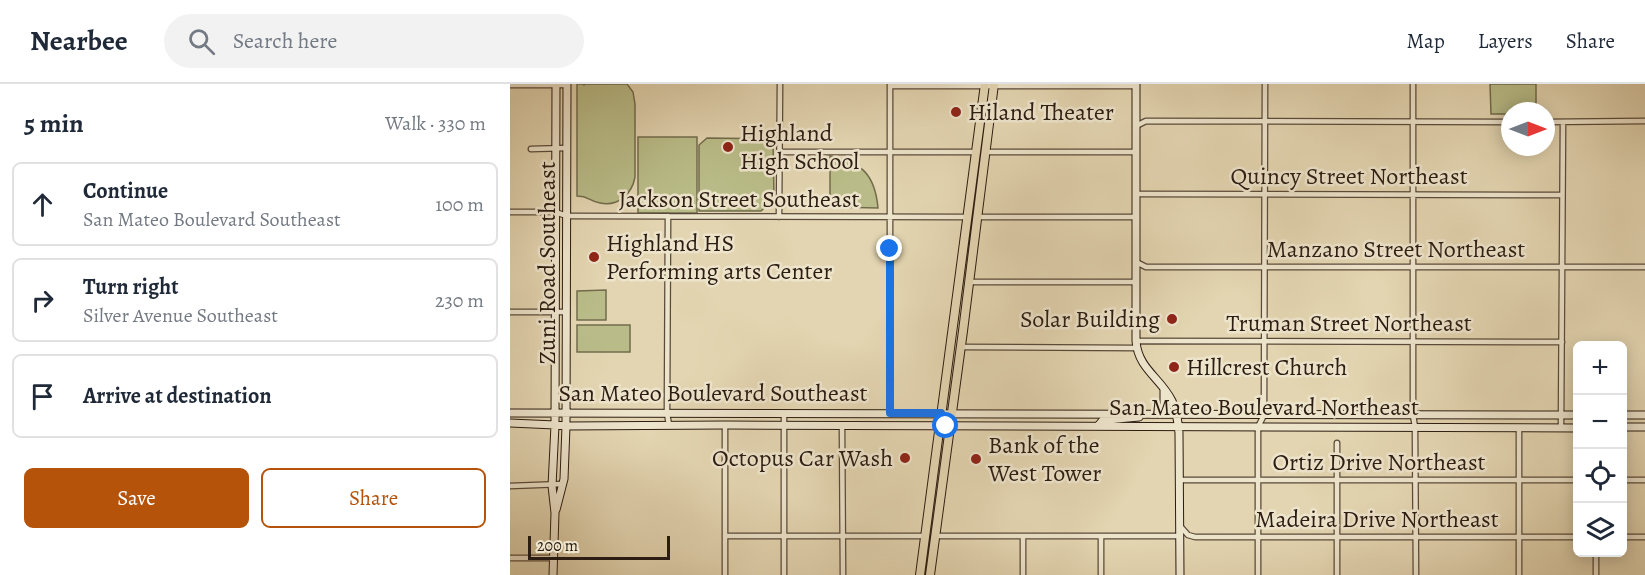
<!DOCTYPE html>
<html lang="en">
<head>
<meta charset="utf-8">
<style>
	:root { --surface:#fff; --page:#f2f2f3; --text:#1f2937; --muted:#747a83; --line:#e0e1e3; --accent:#b45309 }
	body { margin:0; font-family:Alegreya,serif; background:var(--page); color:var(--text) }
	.controls { position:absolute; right:18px; bottom:18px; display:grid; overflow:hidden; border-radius:9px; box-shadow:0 3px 15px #0003 }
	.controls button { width:54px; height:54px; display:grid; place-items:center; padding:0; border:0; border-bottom:2px solid var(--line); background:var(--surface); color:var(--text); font:30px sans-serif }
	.compass { position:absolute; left:991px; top:18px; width:54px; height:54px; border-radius:50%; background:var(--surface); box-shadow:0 3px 15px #0003; rotate:90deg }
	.scale { position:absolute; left:18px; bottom:15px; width:142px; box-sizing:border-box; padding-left:6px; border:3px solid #2c1c11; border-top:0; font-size:16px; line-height:21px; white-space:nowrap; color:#2c1c11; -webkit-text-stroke:4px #ede4cc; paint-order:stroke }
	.stop { position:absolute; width:18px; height:18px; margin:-14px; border:4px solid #1a73e8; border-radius:50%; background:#fff }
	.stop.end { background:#1a73e8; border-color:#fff; box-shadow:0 2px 6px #0008 }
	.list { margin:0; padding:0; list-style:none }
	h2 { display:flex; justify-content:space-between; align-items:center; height:78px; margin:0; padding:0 24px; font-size:26px }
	h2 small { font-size:20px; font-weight:400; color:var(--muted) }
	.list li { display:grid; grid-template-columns:39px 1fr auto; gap:18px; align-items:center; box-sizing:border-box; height:84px; margin:0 12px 12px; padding:0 12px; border:2px solid var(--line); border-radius:9px }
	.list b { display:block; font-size:22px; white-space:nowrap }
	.list p { margin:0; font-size:20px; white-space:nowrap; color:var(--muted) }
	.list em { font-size:20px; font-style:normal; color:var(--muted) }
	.actions { display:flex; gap:12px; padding:18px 24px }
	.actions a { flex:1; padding:14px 0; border:2px solid var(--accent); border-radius:9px; text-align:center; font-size:21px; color:var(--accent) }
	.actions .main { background:var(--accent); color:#fff }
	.icon { flex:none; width:33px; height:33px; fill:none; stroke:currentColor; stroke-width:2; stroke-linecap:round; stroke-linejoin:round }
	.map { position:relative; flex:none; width:1135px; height:491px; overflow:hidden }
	header { display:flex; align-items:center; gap:36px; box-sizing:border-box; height:84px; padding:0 30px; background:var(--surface); border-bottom:2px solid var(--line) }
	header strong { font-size:28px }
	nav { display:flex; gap:33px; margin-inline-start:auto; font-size:21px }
	.search { width:420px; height:54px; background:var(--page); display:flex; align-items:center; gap:15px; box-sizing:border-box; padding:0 21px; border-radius:33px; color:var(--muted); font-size:22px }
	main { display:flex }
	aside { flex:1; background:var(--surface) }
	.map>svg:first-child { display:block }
	.green { fill:#b9bc88; stroke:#726c4c; stroke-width:1.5 }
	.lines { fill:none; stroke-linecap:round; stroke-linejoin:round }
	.street-casing { stroke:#5a4a39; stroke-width:7 }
	.secondary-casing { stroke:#2c1c11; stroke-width:9 }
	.primary-casing { stroke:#2c1c11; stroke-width:10 }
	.street { stroke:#ede4cc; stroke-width:4.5 }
	.secondary { stroke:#ede4cc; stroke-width:7 }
	.primary { stroke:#e3d5b1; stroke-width:8 }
	.route { stroke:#1a73e8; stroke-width:8 }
	.poi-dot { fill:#8f2418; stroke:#ede4cc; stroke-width:2 }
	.labels { text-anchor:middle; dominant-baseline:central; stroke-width:5; stroke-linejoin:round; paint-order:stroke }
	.poi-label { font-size:24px; fill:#2c1c11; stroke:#ede4cc; text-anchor:start }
	.street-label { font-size:24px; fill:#2c1c11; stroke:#ede4cc }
</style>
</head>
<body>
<header>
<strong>Nearbee</strong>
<div class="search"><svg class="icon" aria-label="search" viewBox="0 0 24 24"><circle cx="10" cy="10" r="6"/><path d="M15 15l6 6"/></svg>Search here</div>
<nav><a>Map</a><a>Layers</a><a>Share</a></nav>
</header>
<main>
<aside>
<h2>5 min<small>Walk · 330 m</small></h2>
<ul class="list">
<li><svg class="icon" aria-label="ahead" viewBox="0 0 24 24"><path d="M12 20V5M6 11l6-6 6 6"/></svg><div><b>Continue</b><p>San Mateo Boulevard Southeast</p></div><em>100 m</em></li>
<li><svg class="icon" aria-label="right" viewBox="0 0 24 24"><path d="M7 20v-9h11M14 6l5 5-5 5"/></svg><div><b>Turn right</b><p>Silver Avenue Southeast</p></div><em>230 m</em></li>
<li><svg class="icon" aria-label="arrive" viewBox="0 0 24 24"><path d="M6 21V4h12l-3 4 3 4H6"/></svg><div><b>Arrive at destination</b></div></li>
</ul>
<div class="actions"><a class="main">Save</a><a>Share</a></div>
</aside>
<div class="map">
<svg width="1135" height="491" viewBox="0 0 1135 491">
	<rect width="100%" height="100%" fill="#e3d5b1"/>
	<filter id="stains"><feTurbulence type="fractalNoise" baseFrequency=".00333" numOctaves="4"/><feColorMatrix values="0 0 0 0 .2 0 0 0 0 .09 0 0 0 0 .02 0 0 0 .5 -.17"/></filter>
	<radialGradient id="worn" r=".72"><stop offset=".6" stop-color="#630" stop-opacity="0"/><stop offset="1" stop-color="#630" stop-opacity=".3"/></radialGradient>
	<!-- green -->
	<path class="green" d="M67 0H73L74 1 75 0H117L123 8 125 20V93C122 110 108 123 90 119 79 117 79 112 67 112Z
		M980 0H1026V27H1000V30H981Z
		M128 53H187V129H128Z
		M197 54 263 55 264 115 251 127H189V61Z
		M320 72C352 78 365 91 368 124L324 123 320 118Z
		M96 206V236H67V207Z
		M67 241H120V268H67Z"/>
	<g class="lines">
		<defs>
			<path id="street" d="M380 0V329
				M903 0V331L905 343 906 491
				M0 1H57
				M380 2H626
				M1036 38 1135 37
				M626 42 636 37 1000 38
				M21 65 57 64
				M269 68H466
				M475 68H626
				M626 110 1052 111
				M0 128H45L57 132H63L458 133
				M158 132 157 329 159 341
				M269 133 270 0
				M468 133H626
				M626 178 636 183H1135
				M460 198H626
				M0 228H57
				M626 257 1052 258
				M451 263 626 264
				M274 329V491
				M332 341 333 491
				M1051 344 1053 38
				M670 396H1068
				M1112 396H1135
				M0 402 53 400
				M670 442 678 451 685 453H1068
				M215 452H415
				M426 452H670
				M591 452V491
				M1112 453H1135
				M1086 468V491
				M0 474H43
				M215 491V341
				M513 491V452
				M748 491V343L754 331 755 0
				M827 491V359
				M1009 491V344"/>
			<path id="secondary" d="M626 0V257C628 285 651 294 662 317 667 327 668 338 669 349L670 491
				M0 329 1068 331
				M650 330 654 323V305
				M1112 331H1135
				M0 339 45 341 56 342 215 341 1068 344
				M588 342 592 337 596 336 629 333
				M1112 343H1135
				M46 426 54 395 56 342 57 0
				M43 491 45 429 42 402 45 341 46 0"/>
			<path id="primary" d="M410 491 475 0
				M420 491 453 247 484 0"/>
		</defs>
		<!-- street casing -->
		<use href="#street" class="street-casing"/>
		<!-- secondary casing -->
		<use href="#secondary" class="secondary-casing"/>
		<!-- primary casing -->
		<use href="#primary" class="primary-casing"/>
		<!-- street -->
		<use href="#street" class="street"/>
		<!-- secondary -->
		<use href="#secondary" class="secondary"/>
		<!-- primary -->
		<use href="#primary" class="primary"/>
	</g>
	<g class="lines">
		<!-- route -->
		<path class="route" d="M380 165V329H431L430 342H436"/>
	</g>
	<!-- markers -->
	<g class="poi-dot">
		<circle cx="446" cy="28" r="6"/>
		<circle cx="218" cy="63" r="6"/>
		<circle cx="84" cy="173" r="6"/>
		<circle cx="662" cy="235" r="6"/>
		<circle cx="664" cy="283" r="6"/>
		<circle cx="395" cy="374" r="6"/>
		<circle cx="466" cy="375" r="6"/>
	</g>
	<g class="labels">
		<!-- poi labels -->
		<g class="poi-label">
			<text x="458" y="28">Hiland Theater</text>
			<text x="230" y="49">Highland<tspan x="230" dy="28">High School</tspan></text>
			<text x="96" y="159">Highland HS<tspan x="96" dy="28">Performing arts Center</tspan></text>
			<text x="650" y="235" text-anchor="end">Solar Building</text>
			<text x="676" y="283">Hillcrest Church</text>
			<text x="478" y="361">Bank of the<tspan x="478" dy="28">West Tower</tspan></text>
			<text x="383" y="374" text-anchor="end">Octopus Car Wash</text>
		</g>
		<!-- street labels -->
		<g class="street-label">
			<text x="839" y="92">Quincy Street Northeast</text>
			<text x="229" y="115">Jackson Street Southeast</text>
			<text x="886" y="165">Manzano Street Northeast</text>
			<text transform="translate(37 179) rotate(-90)">Zuni Road Southeast</text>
			<text x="839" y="239">Truman Street Northeast</text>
			<text x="203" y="309">San Mateo Boulevard Southeast</text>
			<text x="754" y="323">San Mateo Boulevard Northeast</text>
			<text x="869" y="378">Ortiz Drive Northeast</text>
			<text x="867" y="435">Madeira Drive Northeast</text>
		</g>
	</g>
	<rect width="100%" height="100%" filter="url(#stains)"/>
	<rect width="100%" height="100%" fill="url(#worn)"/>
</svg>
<div class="controls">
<button>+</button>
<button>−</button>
<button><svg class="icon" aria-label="locate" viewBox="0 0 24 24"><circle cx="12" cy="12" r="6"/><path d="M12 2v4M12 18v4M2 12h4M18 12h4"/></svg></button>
<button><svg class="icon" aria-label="layers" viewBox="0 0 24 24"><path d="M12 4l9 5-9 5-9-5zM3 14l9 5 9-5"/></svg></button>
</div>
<svg class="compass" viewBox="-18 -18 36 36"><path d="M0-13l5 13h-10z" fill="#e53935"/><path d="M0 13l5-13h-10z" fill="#747a83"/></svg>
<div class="scale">200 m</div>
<div class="stop" style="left:436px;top:342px"></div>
<div class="stop end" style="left:380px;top:165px"></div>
</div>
</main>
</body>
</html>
